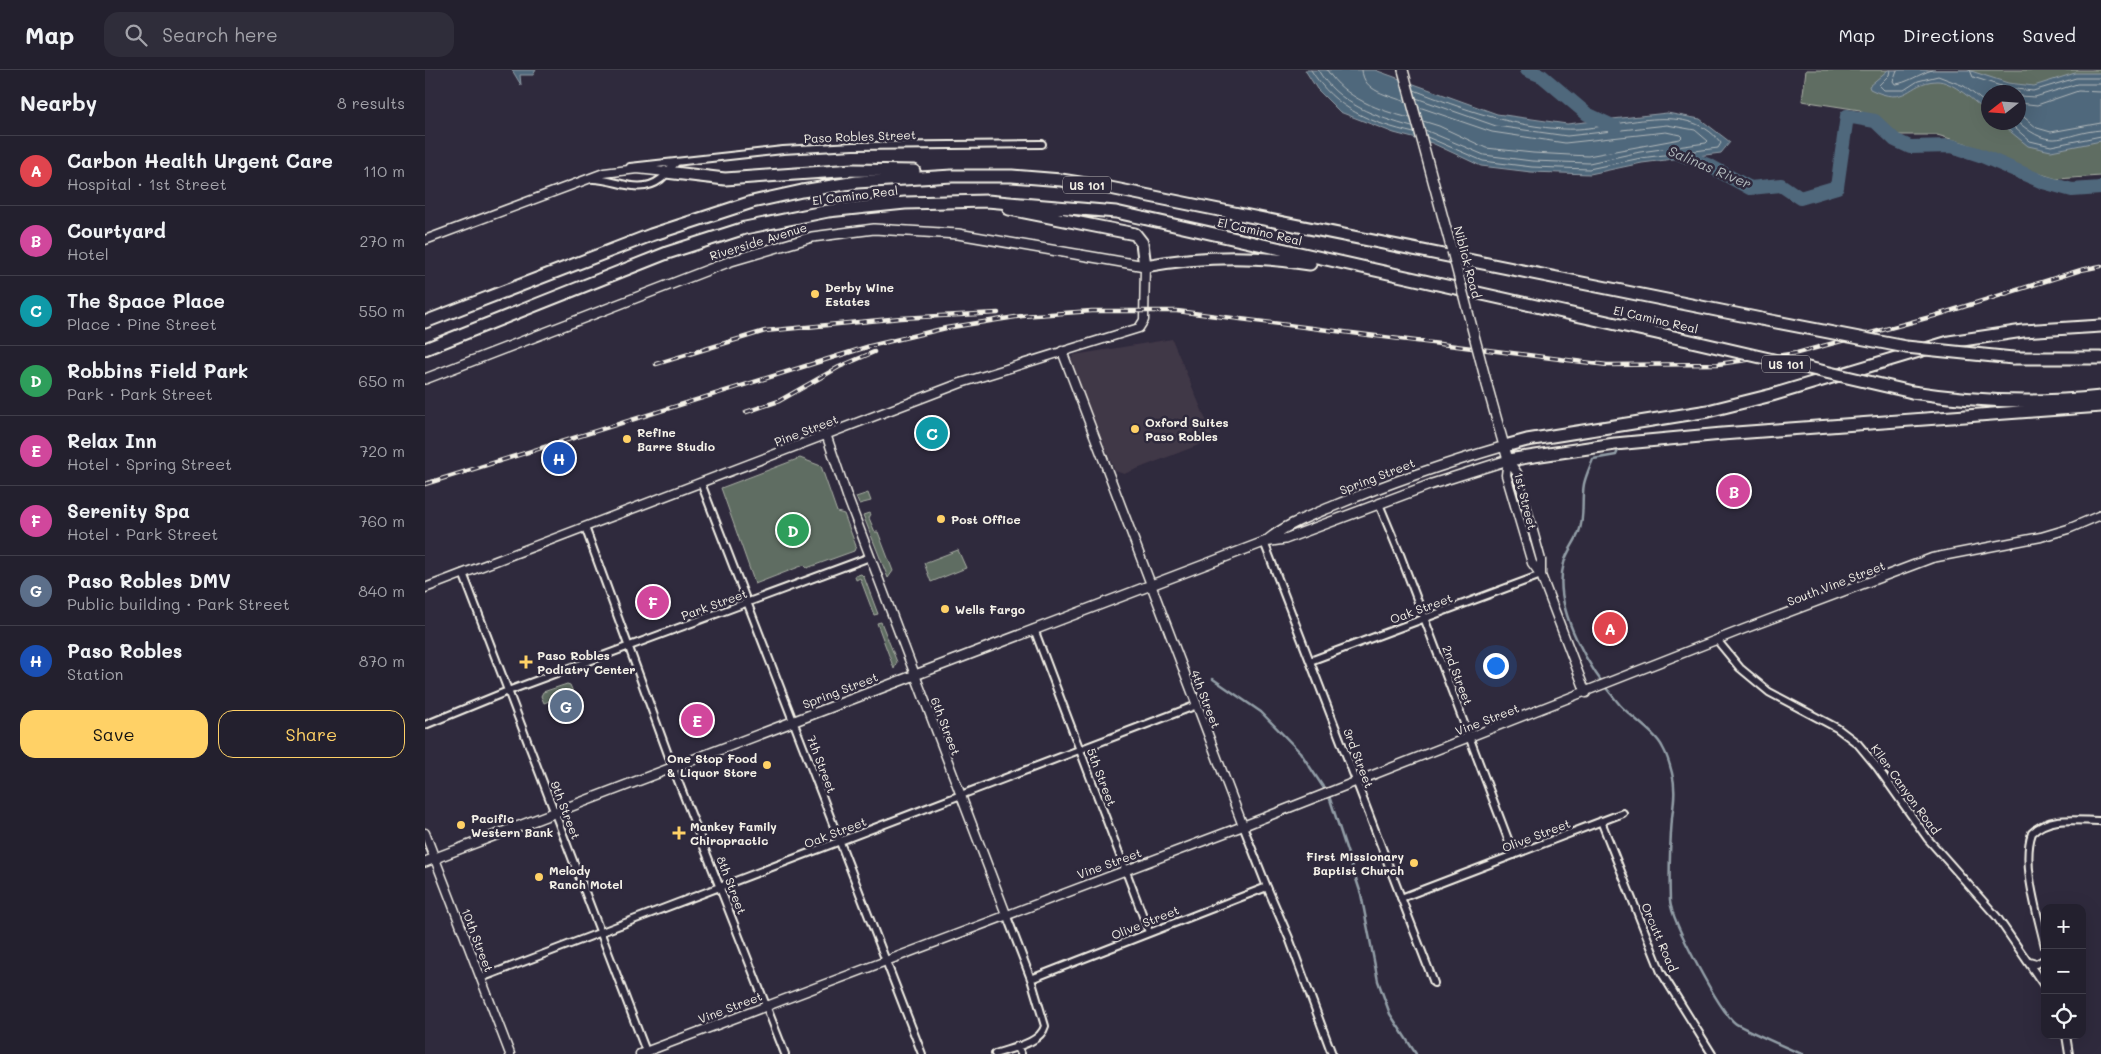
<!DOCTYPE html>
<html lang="en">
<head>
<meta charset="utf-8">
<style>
	:root { --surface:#23202e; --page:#2f2d3a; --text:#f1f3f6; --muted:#a3a3aa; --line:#403e4a; --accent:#ffd166 }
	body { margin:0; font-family:Mali,sans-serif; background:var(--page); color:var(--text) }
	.controls { position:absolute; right:15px; bottom:15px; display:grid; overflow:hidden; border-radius:10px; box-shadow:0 5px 20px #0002 }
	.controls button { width:45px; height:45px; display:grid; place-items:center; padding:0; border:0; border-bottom:1px solid var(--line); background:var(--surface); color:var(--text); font:25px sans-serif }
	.compass { position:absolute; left:1556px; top:15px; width:45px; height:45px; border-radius:50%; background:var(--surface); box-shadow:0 5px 20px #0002; rotate:253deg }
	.you { position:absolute; left:1070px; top:595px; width:18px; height:18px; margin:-12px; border:4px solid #fff; border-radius:50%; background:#1a73e8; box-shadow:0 0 0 8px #1a73e833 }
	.badge { display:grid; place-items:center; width:32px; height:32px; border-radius:50%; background:var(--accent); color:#fff; font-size:16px; font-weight:700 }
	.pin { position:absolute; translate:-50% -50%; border:2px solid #fff; box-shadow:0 1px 5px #0006 }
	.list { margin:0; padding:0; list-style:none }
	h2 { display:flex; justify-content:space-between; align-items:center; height:65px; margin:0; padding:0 20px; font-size:21px }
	h2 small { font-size:16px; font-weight:400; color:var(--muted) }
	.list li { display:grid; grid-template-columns:32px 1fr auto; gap:15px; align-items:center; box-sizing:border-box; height:70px; padding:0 20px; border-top:1px solid var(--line) }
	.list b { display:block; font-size:19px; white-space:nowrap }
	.list p { margin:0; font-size:16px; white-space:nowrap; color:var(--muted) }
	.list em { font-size:16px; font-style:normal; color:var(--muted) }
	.actions { display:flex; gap:10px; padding:15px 20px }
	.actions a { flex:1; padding:11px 0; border:1px solid var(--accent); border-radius:15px; text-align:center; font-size:18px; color:var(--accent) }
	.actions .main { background:var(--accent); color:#111 }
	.icon { flex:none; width:28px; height:28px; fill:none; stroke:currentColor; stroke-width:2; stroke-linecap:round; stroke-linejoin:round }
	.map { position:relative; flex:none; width:1676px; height:984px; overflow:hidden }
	header { display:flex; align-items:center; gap:30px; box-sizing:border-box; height:70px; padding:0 25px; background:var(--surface); border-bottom:1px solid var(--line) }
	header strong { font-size:24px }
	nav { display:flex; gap:28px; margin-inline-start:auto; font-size:18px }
	.search { width:350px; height:45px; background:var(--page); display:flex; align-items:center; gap:12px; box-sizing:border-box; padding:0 18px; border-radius:15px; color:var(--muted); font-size:19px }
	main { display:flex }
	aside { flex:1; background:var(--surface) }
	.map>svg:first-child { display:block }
	.built { fill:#413747 }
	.green { fill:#5f6d62; stroke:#aaafa5; fill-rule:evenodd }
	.water { fill:#50677b; stroke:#929ea7 }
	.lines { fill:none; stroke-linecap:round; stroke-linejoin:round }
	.shore { stroke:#b2babc; stroke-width:1 }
	.stream { stroke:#929ea7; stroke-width:2.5 }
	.river { stroke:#50677b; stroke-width:14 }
	.minor-casing { stroke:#f4f1e8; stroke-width:10 }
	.tertiary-casing { stroke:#f4f1e8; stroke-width:11 }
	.secondary-casing { stroke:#f4f1e8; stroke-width:12 }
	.motorway-casing { stroke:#f4f1e8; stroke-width:15 }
	.minor { stroke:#2f2a3d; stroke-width:6 }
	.tertiary { stroke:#2f2a3d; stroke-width:8 }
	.secondary { stroke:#2f2a3d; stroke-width:9 }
	.motorway { stroke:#2f2a3d; stroke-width:11 }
	.rail-casing { stroke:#f4f1e8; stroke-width:4.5 }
	.rail { stroke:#2f2a3d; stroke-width:2.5; stroke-dasharray:8; stroke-linecap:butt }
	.secondary-bridge-casing { stroke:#f4f1e8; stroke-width:12; stroke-linecap:butt }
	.motorway-bridge-casing { stroke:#f4f1e8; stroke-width:15; stroke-linecap:butt }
	.secondary-bridge { stroke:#2f2a3d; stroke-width:9 }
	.motorway-bridge { stroke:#2f2a3d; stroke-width:11 }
	.poi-dot { fill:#ffd166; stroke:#2f2a3d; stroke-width:2 }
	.labels { text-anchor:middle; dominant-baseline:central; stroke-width:5; stroke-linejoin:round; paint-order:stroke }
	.shield { fill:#2f2a3d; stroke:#b9b5b5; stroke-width:1 }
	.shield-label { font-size:11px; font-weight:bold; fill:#f4f1e8 }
	.street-label { font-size:12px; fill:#f4f1e8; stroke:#2f2a3d }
	.poi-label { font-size:12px; font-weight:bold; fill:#f4f1e8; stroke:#2f2a3d; text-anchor:start }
	.water-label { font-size:14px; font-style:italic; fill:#b2babc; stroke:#2f2a3d }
</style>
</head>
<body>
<header>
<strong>Map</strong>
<div class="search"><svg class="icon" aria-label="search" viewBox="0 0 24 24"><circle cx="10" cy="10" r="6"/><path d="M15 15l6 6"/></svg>Search here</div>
<nav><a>Map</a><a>Directions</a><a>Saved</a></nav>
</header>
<main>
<aside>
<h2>Nearby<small>8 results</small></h2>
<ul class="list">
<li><span class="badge" style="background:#e0444e">A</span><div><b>Carbon Health Urgent Care</b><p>Hospital · 1st Street</p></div><em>110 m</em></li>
<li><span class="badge" style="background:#d1479c">B</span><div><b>Courtyard</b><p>Hotel</p></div><em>270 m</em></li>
<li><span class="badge" style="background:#0f9aa8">C</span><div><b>The Space Place</b><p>Place · Pine Street</p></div><em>550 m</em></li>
<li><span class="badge" style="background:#2e9e5b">D</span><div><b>Robbins Field Park</b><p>Park · Park Street</p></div><em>650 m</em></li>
<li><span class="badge" style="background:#d1479c">E</span><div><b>Relax Inn</b><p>Hotel · Spring Street</p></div><em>720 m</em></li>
<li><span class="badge" style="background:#d1479c">F</span><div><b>Serenity Spa</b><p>Hotel · Park Street</p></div><em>760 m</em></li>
<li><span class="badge" style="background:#5c6f8a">G</span><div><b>Paso Robles DMV</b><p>Public building · Park Street</p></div><em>840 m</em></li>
<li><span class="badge" style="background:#1a4fb4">H</span><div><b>Paso Robles</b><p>Station</p></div><em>870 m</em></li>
</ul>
<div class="actions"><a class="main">Save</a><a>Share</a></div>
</aside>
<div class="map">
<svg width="1676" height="984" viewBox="0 0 1676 984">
	<rect width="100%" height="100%" fill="#2f2a3d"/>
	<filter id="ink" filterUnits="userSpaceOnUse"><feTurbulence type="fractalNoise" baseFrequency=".02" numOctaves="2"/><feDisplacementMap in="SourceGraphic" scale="10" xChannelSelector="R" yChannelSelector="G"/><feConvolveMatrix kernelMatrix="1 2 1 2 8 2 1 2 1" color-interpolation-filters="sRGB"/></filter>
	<g filter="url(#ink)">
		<!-- built -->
		<path class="built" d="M747 269 789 369 699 404 690 401 645 292 649 285Z"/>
		<!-- green -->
		<path class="green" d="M1381 0H1676V106L1632 109 1603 100 1540 73 1512 65H1470L1456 58 1435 40 1377 31ZM1564 22H1594V52H1564Z
			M375 388 396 396 412 442 419 444 431 476 429 481 382 498 379 495 330 514 296 418Z
			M443 423 446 431 434 434 431 427Z
			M444 443 446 444 444 448 450 462H453L468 501 463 508 438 445Z
			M533 480 541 498 506 512 499 493Z
			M436 504 439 507 453 544 449 545 435 508 431 510 430 506Z
			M456 552 472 592 469 599 452 553Z
			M142 614 145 615 148 622 119 633 116 626 118 622Z"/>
		<!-- water -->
		<path class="water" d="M87 0H111L108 5H95L96 15Z
			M880 0H950L1072 44 1142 54 1242 43 1275 49 1305 72 1296 83 1217 93 1165 104 1106 102 1056 96 1007 73 969 63 915 42 892 19Z
			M1463 0H1543L1583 13 1609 16 1650 3H1676V71L1626 81 1603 76 1575 53 1594 52V22H1564L1563 43C1551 33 1527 10 1511 11 1482 12 1483 38 1445 19L1444 16Z"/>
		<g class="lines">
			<!-- shore -->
			<path class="shore" d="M886 0C910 39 946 53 989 63
				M893 0C913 34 951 47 987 57
				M902 0C919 28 955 41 985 48
				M937 0C938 22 964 25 981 32
				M1465 0 1464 5 1454 15 1459 20H1479L1493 11 1513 6 1539 16 1564 36
				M1472 0 1468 11 1470 14C1480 14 1496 3 1507 0
				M1545 0 1548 7 1582 18 1608 21 1651 8H1676
				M989 20C1038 39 1088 57 1140 59 1187 62 1260 26 1296 73L1293 78 1216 88 1164 99 1107 97 1058 91 1002 67
				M1594 26 1610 27 1652 14H1676
				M991 28 1071 56 1142 66 1242 55 1270 60 1283 71 1281 73 1215 82 1164 93 1107 91 1059 85 1000 60
				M1594 33 1612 35 1653 21 1676 22
				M994 37 1067 62 1140 73 1241 62 1255 65 1257 67 1255 69 1163 86 1108 83 1061 78 1014 56 998 51
				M1594 43 1612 58 1626 62 1676 53
				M1583 52 1605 71 1626 76 1676 66
				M1593 52C1629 83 1637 63 1676 60"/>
			<!-- stream -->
			<path class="stream" d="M1194 378 1191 385 1168 389C1165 397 1161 405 1159 414 1156 430 1160 447 1154 462 1150 473 1142 481 1139 493 1126 538 1166 602 1195 635 1207 648 1231 663 1238 678 1242 685 1245 695 1247 703 1251 718 1249 732 1247 748 1245 774 1244 804 1245 831 1247 852 1294 940 1310 953 1315 957 1372 983 1378 984
				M788 609 836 642 875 682 904 726 936 824 953 911 965 944 991 984"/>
			<!-- river -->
			<path class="river" d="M1102 0 1117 6 1162 44 1190 57
				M1245 80 1285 96 1325 118 1356 115 1375 128 1412 117 1422 46 1450 51 1470 70 1485 77 1527 76 1555 85 1618 112 1647 120 1676 118"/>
			<defs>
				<path id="minor" d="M205 97 358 80 428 76 617 74
					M168 109C192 109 214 126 236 109 242 104 245 97 252 92
					M276 413 497 984
					M954 434 976 487 1089 785
					M160 457 248 698 360 984
					M839 472 1009 913
					M38 503 222 984
					M609 559 724 862
					M1292 570 1315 598 1344 622 1412 658 1433 674 1452 697 1503 769 1572 847 1620 917
					M885 591 1116 505
					M0 655 83 621 445 487
					M1176 751 1236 902 1287 984
					M818 756 842 817 864 868 907 984
					M976 828 1198 743
					M1620 877C1613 845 1596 794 1607 763 1625 745 1653 751 1676 751
					M1604 892 1611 894 1620 889
					M56 908 772 635
					M606 909 842 817
					M1641 965 1644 984
					M592 976 596 984
					M570 984C586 978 615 974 620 956L606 909 581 844"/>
				<path id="tertiary" d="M0 170 179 103 212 99 241 102
					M637 281 818 756
					M401 364 422 426 581 844
					M1083 390 1081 405 1107 493 1116 505 1161 623
					M1083 390 1092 403 1116 490V505
					M0 518 536 313 714 258 719 250 720 196
					M0 763 85 984
					M215 984 818 756 1319 559 1507 488 1616 467 1643 459 1676 445"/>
				<path id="secondary" d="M978 0 1027 181
					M0 309 306 191 387 167 449 159 533 164 720 196
					M840 472C861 454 885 446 911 435 966 412 1022 393 1080 376
					M0 792 839 472 860 469 1007 414 1083 390 1062 315"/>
				<path id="motorway" d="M241 102 300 109 428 100 489 101
					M584 139 710 164 717 173 720 196C774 186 831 185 885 194
					M0 252 226 165 327 132 377 121 432 112 527 106H587L636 110 685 118 1336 249
					M0 279 242 183 320 158 403 141 480 133 562 131 691 142 1236 264
					M1588 288H1676
					M1487 322C1550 332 1612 334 1676 327
					M1080 376 1102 370 1283 341 1347 325 1524 272 1598 261 1676 256
					M1083 390 1190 374 1297 364 1676 336"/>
			</defs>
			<!-- minor casing -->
			<use href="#minor" class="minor-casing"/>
			<!-- tertiary casing -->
			<use href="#tertiary" class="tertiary-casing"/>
			<!-- secondary casing -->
			<use href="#secondary" class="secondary-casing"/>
			<!-- motorway casing -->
			<use href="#motorway" class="motorway-casing"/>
			<!-- minor -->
			<use href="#minor" class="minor"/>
			<!-- tertiary -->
			<use href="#tertiary" class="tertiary"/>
			<!-- secondary -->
			<use href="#secondary" class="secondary"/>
			<!-- motorway -->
			<use href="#motorway" class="motorway"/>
			<defs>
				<path id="rail" d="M231 294 340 261 476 248 573 243
					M321 342 354 331 414 297 449 282
					M0 414 445 276 521 258 597 246 667 241H752L1182 295 1293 294 1372 283 1509 246 1656 200 1676 196"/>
			</defs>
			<!-- rail casing -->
			<use href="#rail" class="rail-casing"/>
			<!-- rail -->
			<use href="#rail" class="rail"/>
			<defs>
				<path id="secondary-bridge" d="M1027 181 1062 315"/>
				<path id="motorway-bridge" d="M1336 249 1481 277 1588 288
					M1236 264 1487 322"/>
			</defs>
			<!-- secondary-bridge casing -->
			<use href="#secondary-bridge" class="secondary-bridge-casing"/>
			<!-- motorway-bridge casing -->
			<use href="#motorway-bridge" class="motorway-bridge-casing"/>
			<!-- secondary-bridge -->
			<use href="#secondary-bridge" class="secondary-bridge"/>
			<!-- motorway-bridge -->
			<use href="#motorway-bridge" class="motorway-bridge"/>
		</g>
	</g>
	<!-- markers -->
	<g class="poi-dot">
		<circle cx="390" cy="224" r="5"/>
		<circle cx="710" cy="359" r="5"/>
		<circle cx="202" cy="369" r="5"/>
		<circle cx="516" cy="449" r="5"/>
		<circle cx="520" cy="539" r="5"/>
		<path d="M98.5 584.5h5v5h5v5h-5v5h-5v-5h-5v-5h5z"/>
		<circle cx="342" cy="695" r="5"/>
		<circle cx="36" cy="755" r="5"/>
		<path d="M251.5 755.5h5v5h5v5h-5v5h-5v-5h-5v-5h5z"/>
		<circle cx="989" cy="793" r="5"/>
		<circle cx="114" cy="807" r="5"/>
	</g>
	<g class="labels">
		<!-- shield labels -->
		<g class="shield">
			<rect x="638" y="106.5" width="48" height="17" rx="4"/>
			<rect x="1337" y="285.5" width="48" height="17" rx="4"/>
		</g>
		<g class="shield-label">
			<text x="662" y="115">US 101</text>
			<text x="1361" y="294">US 101</text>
		</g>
		<!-- street labels -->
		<g class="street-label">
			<text transform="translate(435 66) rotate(-2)">Paso Robles Street</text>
			<text transform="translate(430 125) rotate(-7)">El Camino Real</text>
			<text transform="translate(835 161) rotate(13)">El Camino Real</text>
			<text transform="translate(333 171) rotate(-17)">Riverside Avenue</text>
			<text transform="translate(1043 192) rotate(75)">Niblick Road</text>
			<text transform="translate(1231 249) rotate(13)">El Camino Real</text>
			<text transform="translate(381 360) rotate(-21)">Pine Street</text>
			<text transform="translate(952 406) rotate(-21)">Spring Street</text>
			<text transform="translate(1101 431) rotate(76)">1st Street</text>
			<text transform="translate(1411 513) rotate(-21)">South Vine Street</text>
			<text transform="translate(289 534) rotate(-20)">Park Street</text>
			<text transform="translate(996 538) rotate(-20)">Oak Street</text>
			<text transform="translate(1033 605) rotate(69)">2nd Street</text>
			<text transform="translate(415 620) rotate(-21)">Spring Street</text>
			<text transform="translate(781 629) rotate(69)">4th Street</text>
			<text transform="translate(1062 649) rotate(-21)">Vine Street</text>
			<text transform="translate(521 656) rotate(69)">6th Street</text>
			<text transform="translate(934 688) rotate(69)">3rd Street</text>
			<text transform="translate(397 694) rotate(69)">7th Street</text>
			<text transform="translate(677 707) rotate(69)">5th Street</text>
			<text transform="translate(1481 719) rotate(54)">Kiler Canyon Road</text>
			<text transform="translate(141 740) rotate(69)">9th Street</text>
			<text transform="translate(410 762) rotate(-21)">Oak Street</text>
			<text transform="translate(1111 765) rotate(-21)">Olive Street</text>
			<text transform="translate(684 793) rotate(-20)">Vine Street</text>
			<text transform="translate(307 815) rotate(69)">8th Street</text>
			<text transform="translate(720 852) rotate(-22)">Olive Street</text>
			<text transform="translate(1235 867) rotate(67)">Orcutt Road</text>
			<text transform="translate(53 870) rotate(69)">10th Street</text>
			<text transform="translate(305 937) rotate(-21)">Vine Street</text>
		</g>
		<!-- poi labels -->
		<g class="poi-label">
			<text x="400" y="217">Derby Wine<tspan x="400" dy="14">Estates</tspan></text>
			<text x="720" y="352">Oxford Suites<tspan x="720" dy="14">Paso Robles</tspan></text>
			<text x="212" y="362">Refine<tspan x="212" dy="14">Barre Studio</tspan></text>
			<text x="526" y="449">Post Office</text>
			<text x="530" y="539">Wells Fargo</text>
			<text x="112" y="585">Paso Robles<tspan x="112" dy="14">Podiatry Center</tspan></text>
			<text x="332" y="688" text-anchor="end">One Stop Food<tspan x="332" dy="14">&amp; Liquor Store</tspan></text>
			<text x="46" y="748">Pacific<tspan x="46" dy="14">Western Bank</tspan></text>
			<text x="265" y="756">Mankey Family<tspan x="265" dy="14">Chiropractic</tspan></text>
			<text x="979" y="786" text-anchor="end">First Missionary<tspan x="979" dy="14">Baptist Church</tspan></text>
			<text x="124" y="800">Melody<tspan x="124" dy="14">Ranch Motel</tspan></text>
		</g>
		<!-- water labels -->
		<g class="water-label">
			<text transform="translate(1285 97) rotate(23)">Salinas River</text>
		</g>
	</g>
</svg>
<div class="controls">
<button>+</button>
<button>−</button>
<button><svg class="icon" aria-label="locate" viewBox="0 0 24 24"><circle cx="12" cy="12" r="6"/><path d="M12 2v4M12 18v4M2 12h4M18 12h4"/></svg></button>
</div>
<svg class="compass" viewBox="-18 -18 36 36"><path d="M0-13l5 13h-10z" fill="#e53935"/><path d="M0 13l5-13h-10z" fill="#a3a3aa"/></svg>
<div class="you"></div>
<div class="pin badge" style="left:1185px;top:558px;background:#e0444e">A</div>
<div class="pin badge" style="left:1309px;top:421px;background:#d1479c">B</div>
<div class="pin badge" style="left:507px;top:363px;background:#0f9aa8">C</div>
<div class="pin badge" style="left:368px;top:460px;background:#2e9e5b">D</div>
<div class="pin badge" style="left:272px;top:650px;background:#d1479c">E</div>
<div class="pin badge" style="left:228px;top:532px;background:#d1479c">F</div>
<div class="pin badge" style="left:141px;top:636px;background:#5c6f8a">G</div>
<div class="pin badge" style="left:134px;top:388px;background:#1a4fb4">H</div>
</div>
</main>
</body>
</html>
